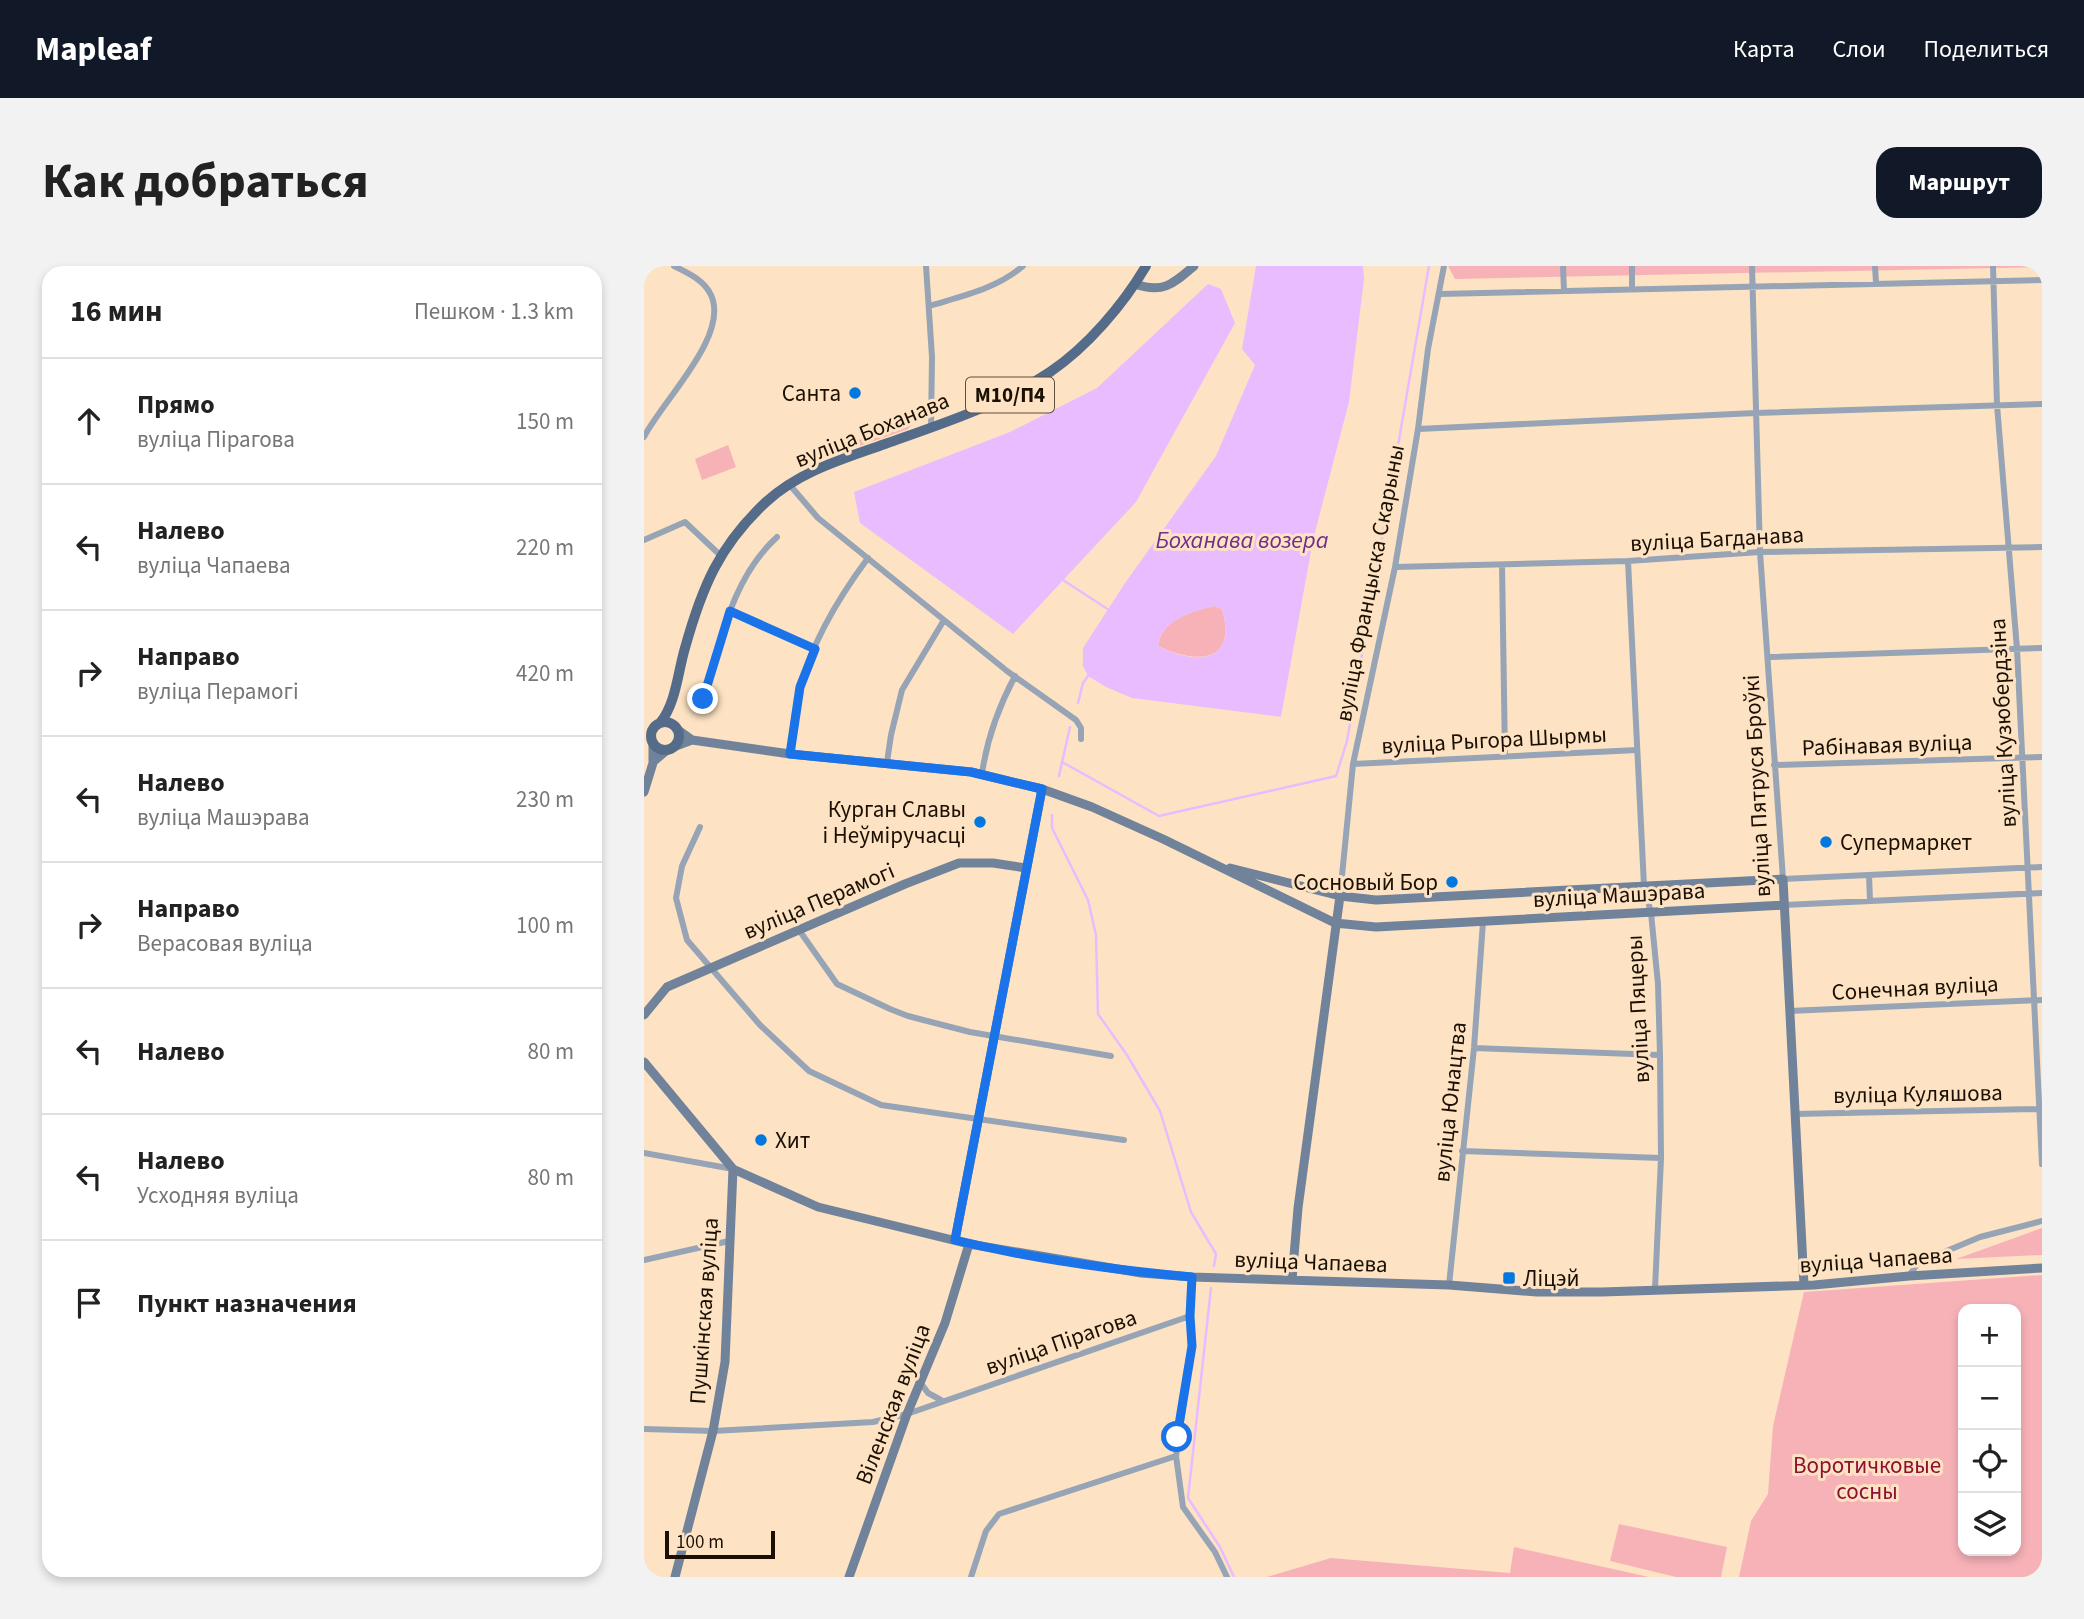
<!DOCTYPE html>
<html lang="ru">
<head>
<meta charset="utf-8">
<style>
	:root { --surface:#fff; --page:#f2f2f2; --text:#222; --muted:#767676; --line:#e0e0e0; --accent:#111827 }
	body { margin:0; font-family:"Source Sans 3",sans-serif; background:var(--page); color:var(--text) }
	.controls { position:absolute; right:21px; bottom:21px; display:grid; overflow:hidden; border-radius:14px; box-shadow:0 4px 10px #0003 }
	.controls button { width:63px; height:63px; display:grid; place-items:center; padding:0; border:0; border-bottom:2px solid var(--line); background:var(--surface); color:var(--text); font:35px sans-serif }
	.scale { position:absolute; left:21px; bottom:18px; width:110px; box-sizing:border-box; padding-left:7px; border:4px solid #1b1003; border-top:0; font-size:19px; line-height:24px; white-space:nowrap; color:#1b1003; -webkit-text-stroke:5px #fde3c3; paint-order:stroke }
	.stop { position:absolute; width:21px; height:21px; margin:-16px; border:5px solid #1a73e8; border-radius:50%; background:#fff }
	.stop.end { background:#1a73e8; border-color:#fff; box-shadow:0 2px 7px #0008 }
	.list { margin:0; padding:0; list-style:none }
	h2 { display:flex; justify-content:space-between; align-items:center; height:91px; margin:0; padding:0 28px; font-size:30px }
	h2 small { font-size:23px; font-weight:400; color:var(--muted) }
	.list li { display:grid; grid-template-columns:46px 1fr auto; gap:21px; align-items:center; box-sizing:border-box; height:126px; padding:0 28px; border-top:2px solid var(--line) }
	.list b { display:block; font-size:26px; white-space:nowrap }
	.list p { margin:0; font-size:23px; white-space:nowrap; color:var(--muted) }
	.list em { font-size:23px; font-style:normal; color:var(--muted) }
	.icon { flex:none; width:38px; height:38px; fill:none; stroke:currentColor; stroke-width:2; stroke-linecap:round; stroke-linejoin:round }
	.map { position:relative; flex:none; width:1398px; height:1311px; overflow:hidden; border-radius:21px }
	header { display:flex; align-items:center; gap:42px; box-sizing:border-box; height:98px; padding:0 35px; background:var(--accent); color:#fff }
	header strong { font-size:33px }
	nav { display:flex; gap:38px; margin-inline-start:auto; font-size:24px }
	.intro { display:flex; align-items:center; justify-content:space-between; box-sizing:border-box; height:168px; padding:0 42px }
	h1 { margin:0; font-size:49px }
	.button { padding:18px 32px; border-radius:21px; background:var(--accent); color:#fff; font-size:24px; font-weight:700 }
	main { display:flex; gap:42px; padding:0 42px }
	aside { flex:1; background:var(--surface); border-radius:21px; box-shadow:0 4px 10px #0003 }
	.map>svg:first-child { display:block }
	.green { fill:#f7b2b8; fill-rule:evenodd }
	.water { fill:#e8bcff; fill-rule:evenodd }
	.lines { fill:none; stroke-linecap:round; stroke-linejoin:round }
	.stream { stroke:#e8bcff; stroke-width:2.5 }
	.street { stroke:#97a4b5; stroke-width:6 }
	.secondary { stroke:#70839b; stroke-width:9 }
	.primary { stroke:#546c89; stroke-width:10 }
	.route { stroke:#1a73e8; stroke-width:9 }
	.poi-dot { fill:#0178df; stroke:#fde3c3; stroke-width:2.5 }
	.labels { text-anchor:middle; dominant-baseline:central; stroke-width:6; stroke-linejoin:round; paint-order:stroke }
	.shield { fill:#fde3c3; stroke:#5f4f3d; stroke-width:2 }
	.shield-label { font-size:21px; font-weight:bold; fill:#1b1003 }
	.poi-label { font-size:23px; fill:#1b1003; stroke:#fde3c3; text-anchor:end }
	.street-label { font-size:23px; fill:#1b1003; stroke:#fde3c3 }
	.park-label { font-size:23px; fill:#8e1133; stroke:#fde3c3 }
	.water-label { font-size:24px; font-style:italic; fill:#6f2e8c; stroke:#fde3c3 }
</style>
</head>
<body>
<header>
<strong>Mapleaf</strong>
<nav><a>Карта</a><a>Слои</a><a>Поделиться</a></nav>
</header>
<div class="intro"><h1>Как добраться</h1><a class="button">Маршрут</a></div>
<main>
<aside>
<h2>16 мин<small>Пешком · 1.3 km</small></h2>
<ul class="list">
<li><svg class="icon" aria-label="ahead" viewBox="0 0 24 24"><path d="M12 20V5M6 11l6-6 6 6"/></svg><div><b>Прямо</b><p>вуліца Пірагова</p></div><em>150 m</em></li>
<li><svg class="icon" aria-label="left" viewBox="0 0 24 24"><path d="M17 20v-9H6M10 6l-5 5 5 5"/></svg><div><b>Налево</b><p>вуліца Чапаева</p></div><em>220 m</em></li>
<li><svg class="icon" aria-label="right" viewBox="0 0 24 24"><path d="M7 20v-9h11M14 6l5 5-5 5"/></svg><div><b>Направо</b><p>вуліца Перамогі</p></div><em>420 m</em></li>
<li><svg class="icon" aria-label="left" viewBox="0 0 24 24"><path d="M17 20v-9H6M10 6l-5 5 5 5"/></svg><div><b>Налево</b><p>вуліца Машэрава</p></div><em>230 m</em></li>
<li><svg class="icon" aria-label="right" viewBox="0 0 24 24"><path d="M7 20v-9h11M14 6l5 5-5 5"/></svg><div><b>Направо</b><p>Верасовая вуліца</p></div><em>100 m</em></li>
<li><svg class="icon" aria-label="left" viewBox="0 0 24 24"><path d="M17 20v-9H6M10 6l-5 5 5 5"/></svg><div><b>Налево</b></div><em>80 m</em></li>
<li><svg class="icon" aria-label="left" viewBox="0 0 24 24"><path d="M17 20v-9H6M10 6l-5 5 5 5"/></svg><div><b>Налево</b><p>Усходняя вуліца</p></div><em>80 m</em></li>
<li><svg class="icon" aria-label="arrive" viewBox="0 0 24 24"><path d="M6 21V4h12l-3 4 3 4H6"/></svg><div><b>Пункт назначения</b></div></li>
</ul>
</aside>
<div class="map">
<svg width="1398" height="1311" viewBox="0 0 1398 1311">
	<rect width="100%" height="100%" fill="#fde3c3"/>
	<!-- green -->
	<path class="green" d="M804 0H1398V1L811 13Z
		M264 145 276 149 264 163 204 184 201 182V177L205 175 209 176 262 157 260 152Z
		M84 179 92 201 58 214 51 193Z
		M570 340 578 343C594 398 551 398 514 380 518 353 547 346 570 340Z
		M1398 962V989L1312 993Z
		M1398 1009V1311H1095L1107 1255 1124 1228 1129 1160 1160 1026ZM1319 1043H1372V1285H1319Z
		M975 1258 1083 1281 1077 1311H1032L966 1295Z
		M870 1281 1005 1311H623L687 1292 866 1307Z"/>
	<!-- water -->
	<path class="water" d="M612 0H719L720 13 705 136 669 274 637 451 488 432 462 421 444 410 439 400V382L481 317 572 190 611 99 598 83ZM570 340 578 343C594 398 551 399 514 380 518 353 548 346 570 340Z
		M564 18 577 23 591 57 492 236 369 368 216 257 210 226 366 166 453 122Z"/>
	<g class="lines">
		<!-- stream -->
		<path class="stream" d="M419 314 465 344
			M434 437 439 417 444 410
			M418 496 515 550 692 510 703 475 785 0
			M415 510 426 461
			M408 549V562L444 634 452 669 454 748 483 789 516 845 547 946 572 988 570 1000
			M567 1022 544 1232 576 1281 590 1311"/>
		<!-- street -->
		<path class="street" d="M282 0 288 91 287 162
			M919 0 920 25
			M988 0V23
			M1108 0 1116 286 1139 613 1398 601
			M1231 0 1232 17
			M1349 0 1353 139 1373 383 1398 898
			M796 28 1398 14
			M285 40C318 30 352 23 379 0
			M774 163 784 83 800 0
			M0 171C18 135 86 70 67 29 60 14 44 7 30 0
			M145 218 174 252 363 405 432 454 437 462V473
			M0 274 41 256 76 289
			M984 295 1000 620 1007 647 1014 718 1016 789 1017 892 1011 1023
			M858 299 861 491
			M751 301 984 295 1116 286 1398 281
			M86 345 171 383
			M1125 391 1398 382
			M59 433C77 376 87 313 133 271
			M146 488C148 466 150 444 156 423 168 375 195 331 224 292
			M243 496 247 469 258 424 300 354
			M709 498 993 484
			M1130 499 1398 491
			M338 508C343 472 354 442 371 410
			M56 561 38 600 32 632 43 674 116 759 165 805 237 839 480 874
			M1225 609 1226 635
			M696 630 709 498 751 301 774 163 1111 147 1398 138
			M1140 639 1398 627
			M155 664 193 718 246 743 264 750 326 766 467 790
			M1145 745 1398 734
			M830 782 1016 789
			M1151 848 1396 843
			M818 885 1017 892
			M0 887 89 903
			M0 994 85 975
			M1265 1010 1274 997 1336 971 1398 955
			M805 1019 830 782 839 656
			M546 1050 548 1080 532 1190 539 1241 571 1286 583 1311
			M276 1116 284 1127 297 1134
			M0 1163 69 1165 229 1156 263 1148 546 1050 548 1011
			M327 1311 342 1265 355 1248 532 1190"/>
		<!-- secondary -->
		<path class="secondary" d="M491 18C519 28 529 18 550 0
			M34 464 48 474
			M32 480 48 474 146 488 327 506 398 523 448 541 519 573 691 657 732 661 1140 639
			M10 495 23 484
			M0 526 9 497V479
			M586 602 696 630 732 634 1139 613 1160 1019
			M0 749 23 721 261 618 315 597H349L382 602
			M0 796 89 903 174 941 325 978 497 1007 548 1011 805 1019 893 1026H958L1170 1019 1265 1010 1398 1002
			M311 974 398 523
			M648 1014 654 942 696 630
			M31 1311 69 1165 81 1096 89 903
			M205 1311 263 1148 301 1057 325 978"/>
		<!-- primary -->
		<path class="primary" d="M7 470a14 14 0 1 1 28 0a14 14 0 1 1-28 0Z
			M16 457C32 438 34 405 41 382 58 321 75 280 122 236 156 205 199 193 241 178 297 158 357 139 406 106 443 81 479 39 502 0"/>
	</g>
	<g class="lines">
		<!-- route -->
		<path class="route" d="M59 433 86 345 171 383 156 421 146 488 327 506 398 523 311 974C389 993 469 1004 548 1011L546 1050 548 1080 533 1171"/>
	</g>
	<!-- markers -->
	<g class="poi-dot">
		<circle cx="211" cy="127" r="7"/>
		<circle cx="336" cy="556" r="7"/>
		<circle cx="1182" cy="576" r="7"/>
		<circle cx="808" cy="616" r="7"/>
		<circle cx="117" cy="874" r="7"/>
		<rect x="858" y="1005" width="14" height="14" rx="3.5"/>
	</g>
	<g class="labels">
		<!-- shield labels -->
		<rect class="shield" x="322" y="111.5" width="88" height="35" rx="5"/>
		<g class="shield-label">
			<text x="366" y="129">М10/П4</text>
		</g>
		<!-- poi labels -->
		<g class="poi-label">
			<text x="197" y="127">Санта</text>
			<text x="322" y="543">Курган Славы<tspan x="322" dy="26">і Неўміручасці</tspan></text>
			<text x="1196" y="576" text-anchor="start">Супермаркет</text>
			<text x="794" y="616">Сосновый Бор</text>
			<text x="131" y="874" text-anchor="start">Хит</text>
			<text x="879" y="1012" text-anchor="start">Ліцэй</text>
		</g>
		<!-- street labels -->
		<g class="street-label">
			<text transform="translate(228 164) rotate(-22)">вуліца Боханава</text>
			<text transform="translate(1073 273) rotate(-3)">вуліца Багданава</text>
			<text transform="translate(726 317) rotate(-79)">вуліца Францыска Скарыны</text>
			<text transform="translate(1359 457) rotate(-93)">вуліца Кузюбердзіна</text>
			<text transform="translate(850 474) rotate(-3)">вуліца Рыгора Шырмы</text>
			<text transform="translate(1243 479) rotate(-2)">Рабінавая вуліца</text>
			<text transform="translate(1113 520) rotate(-93)">вуліца Пятруся Броўкі</text>
			<text transform="translate(975 629) rotate(-3)">вуліца Машэрава</text>
			<text transform="translate(175 635) rotate(-23)">вуліца Перамогі</text>
			<text transform="translate(1271 722) rotate(-3)">Сонечная вуліца</text>
			<text transform="translate(994 743) rotate(-93)">вуліца Пяцеры</text>
			<text transform="translate(1274 828) rotate(-1)">вуліца Куляшова</text>
			<text transform="translate(806 836) rotate(-84)">вуліца Юнацтва</text>
			<text transform="translate(1232 994) rotate(-4)">вуліца Чапаева</text>
			<text transform="translate(667 996) rotate(2)">вуліца Чапаева</text>
			<text transform="translate(60 1045) rotate(-86)">Пушкінская вуліца</text>
			<text transform="translate(417 1076) rotate(-19)">вуліца Пірагова</text>
			<text transform="translate(249 1138) rotate(-69)">Віленская вуліца</text>
		</g>
		<!-- park labels -->
		<g class="park-label">
			<text x="1223" y="1199">Воротичковые<tspan x="1223" dy="26">сосны</tspan></text>
		</g>
		<!-- water labels -->
		<g class="water-label">
			<text x="598" y="274">Боханава возера</text>
		</g>
	</g>
</svg>
<div class="controls">
<button>+</button>
<button>−</button>
<button><svg class="icon" aria-label="locate" viewBox="0 0 24 24"><circle cx="12" cy="12" r="6"/><path d="M12 2v4M12 18v4M2 12h4M18 12h4"/></svg></button>
<button><svg class="icon" aria-label="layers" viewBox="0 0 24 24"><path d="M12 4l9 5-9 5-9-5zM3 14l9 5 9-5"/></svg></button>
</div>
<div class="scale">100 m</div>
<div class="stop" style="left:533px;top:1171px"></div>
<div class="stop end" style="left:59px;top:433px"></div>
</div>
</main>
</body>
</html>
